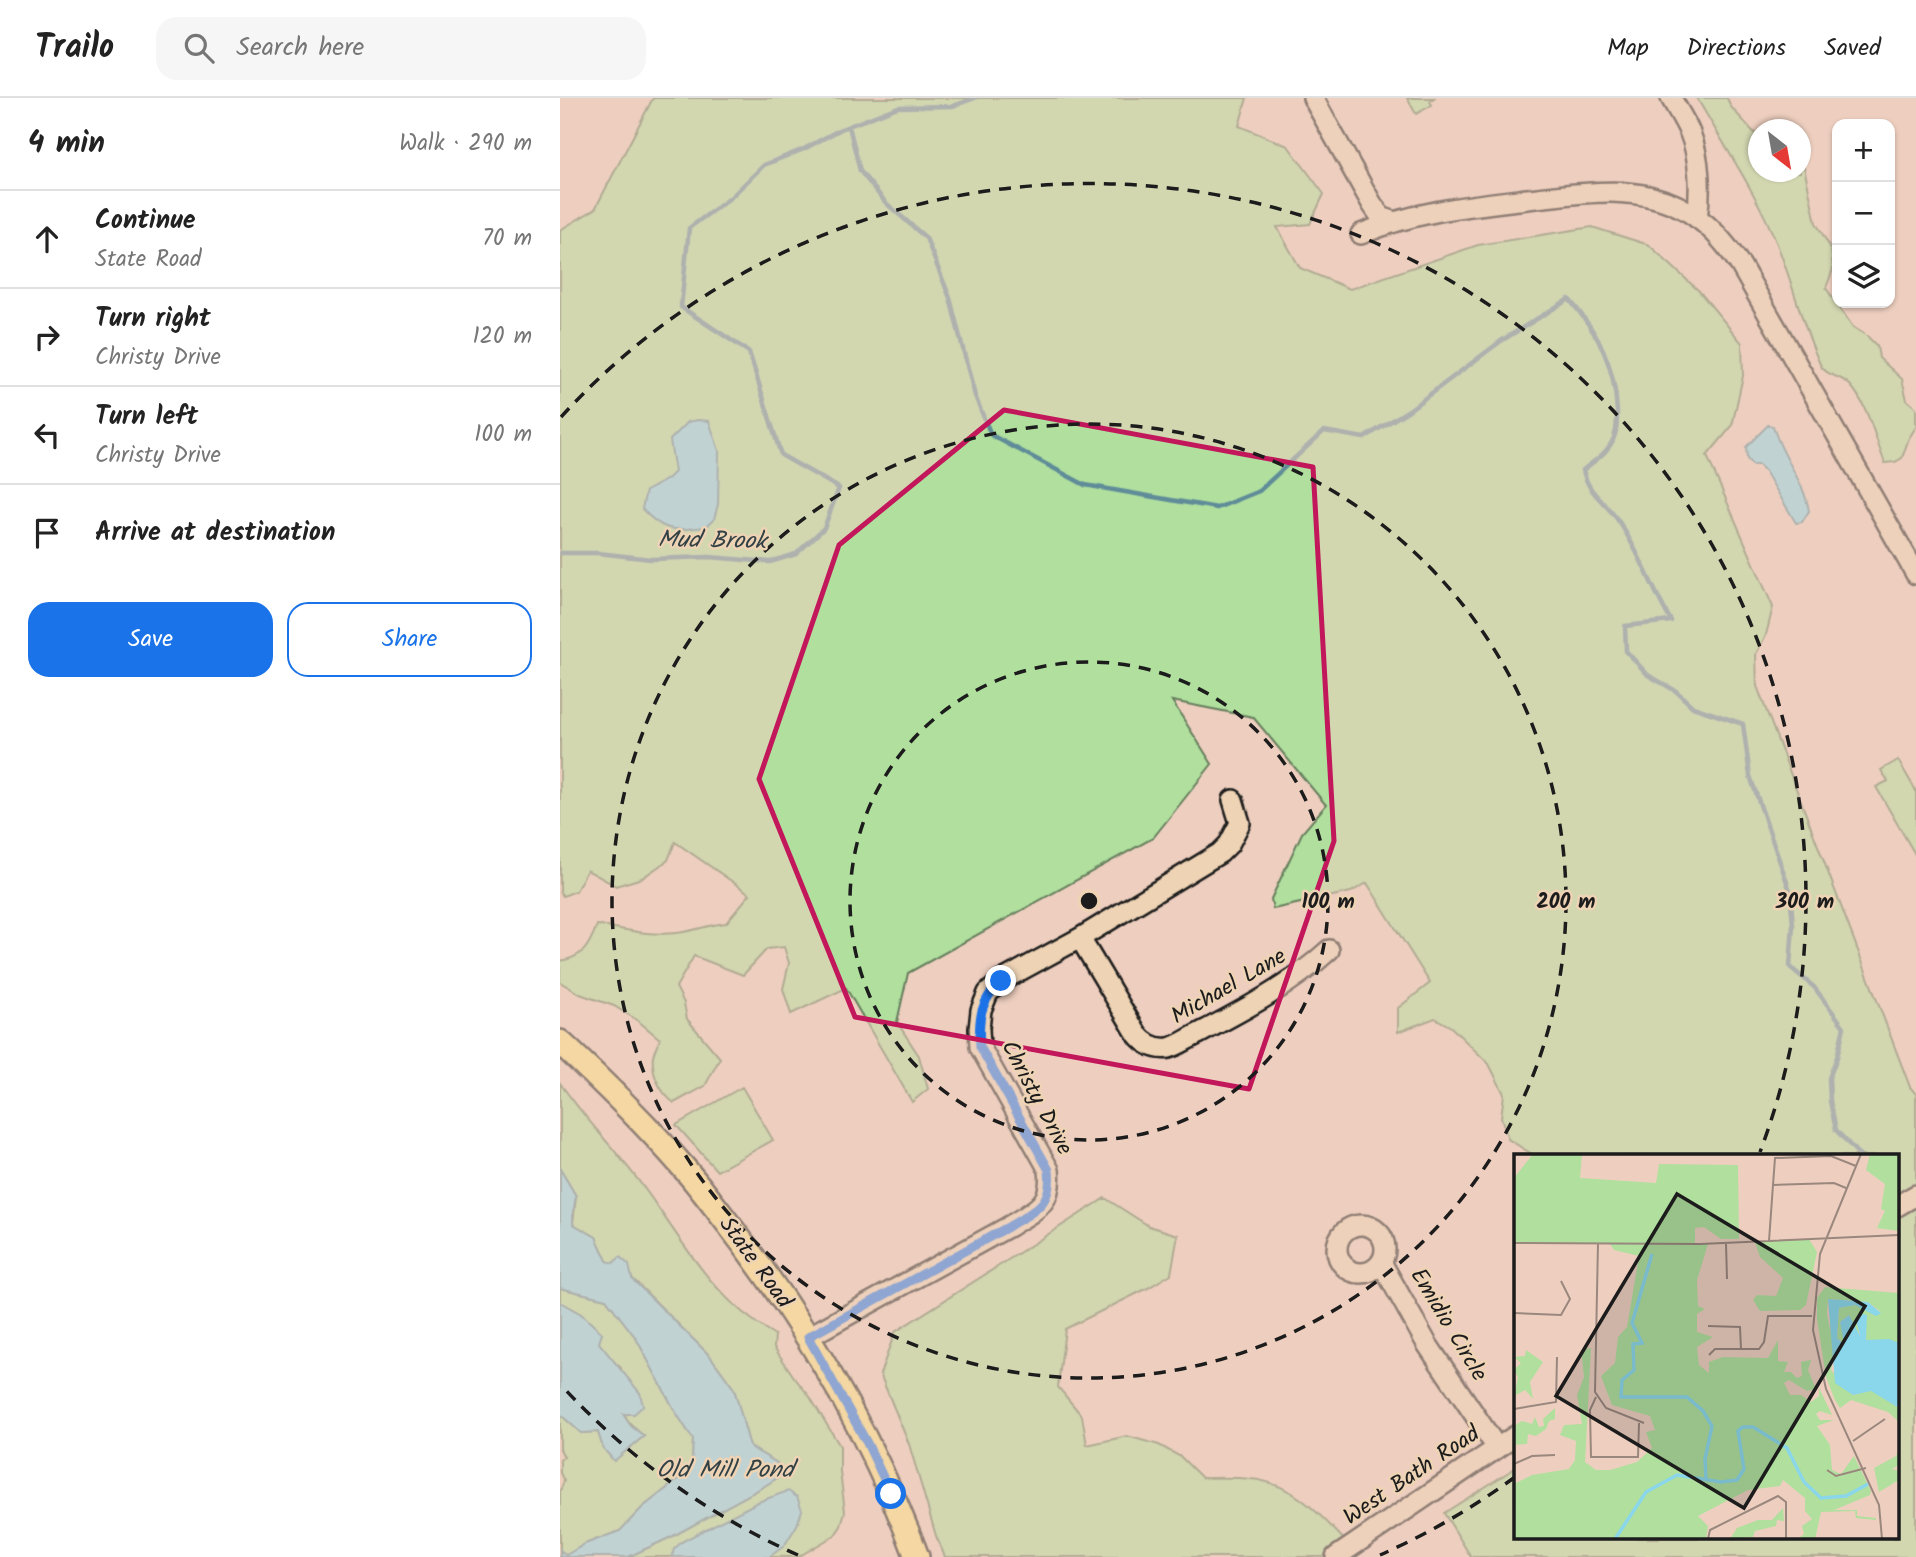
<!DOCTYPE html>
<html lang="en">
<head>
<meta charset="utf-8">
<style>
	:root { --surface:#fff; --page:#f6f6f6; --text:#222; --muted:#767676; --line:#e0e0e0; --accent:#1a73e8 }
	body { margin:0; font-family:Kalam,sans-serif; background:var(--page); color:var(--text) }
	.controls { position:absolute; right:21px; top:21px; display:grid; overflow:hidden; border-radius:14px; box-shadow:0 2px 5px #0004 }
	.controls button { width:63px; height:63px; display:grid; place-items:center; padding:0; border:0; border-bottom:2px solid var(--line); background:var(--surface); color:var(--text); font:35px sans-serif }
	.compass { position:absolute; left:1188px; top:21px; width:63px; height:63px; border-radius:50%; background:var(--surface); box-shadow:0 2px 5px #0004; rotate:149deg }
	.stop { position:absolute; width:21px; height:21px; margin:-16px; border:5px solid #1a73e8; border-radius:50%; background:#fff }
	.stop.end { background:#1a73e8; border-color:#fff; box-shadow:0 2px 7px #0008 }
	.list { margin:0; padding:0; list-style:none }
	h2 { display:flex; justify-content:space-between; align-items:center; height:91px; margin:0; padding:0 28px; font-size:30px }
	h2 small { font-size:23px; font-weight:400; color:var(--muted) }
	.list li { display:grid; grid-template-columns:46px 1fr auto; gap:21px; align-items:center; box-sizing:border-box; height:98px; padding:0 28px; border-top:2px solid var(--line) }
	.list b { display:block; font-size:26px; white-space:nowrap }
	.list p { margin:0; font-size:23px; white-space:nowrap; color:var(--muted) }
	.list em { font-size:23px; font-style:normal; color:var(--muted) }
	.actions { display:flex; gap:14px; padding:21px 28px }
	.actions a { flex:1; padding:16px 0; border:2px solid var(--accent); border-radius:21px; text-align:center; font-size:24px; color:var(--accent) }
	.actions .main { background:var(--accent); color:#fff }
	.icon { flex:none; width:38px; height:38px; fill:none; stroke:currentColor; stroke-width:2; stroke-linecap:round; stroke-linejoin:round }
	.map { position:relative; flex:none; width:1356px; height:1459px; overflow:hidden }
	header { display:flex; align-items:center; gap:42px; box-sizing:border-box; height:98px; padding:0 35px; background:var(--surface); border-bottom:2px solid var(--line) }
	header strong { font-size:33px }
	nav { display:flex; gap:38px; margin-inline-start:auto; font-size:24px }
	.search { width:490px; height:63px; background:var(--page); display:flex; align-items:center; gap:18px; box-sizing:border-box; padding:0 24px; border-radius:21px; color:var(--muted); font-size:26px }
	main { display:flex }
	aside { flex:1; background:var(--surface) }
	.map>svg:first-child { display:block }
	.green { fill:#b0df9e; stroke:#667e5d; stroke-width:2 }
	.water { fill:#8ad6ea; stroke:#5e8c98; stroke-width:2 }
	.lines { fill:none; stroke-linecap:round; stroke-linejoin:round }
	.stream { stroke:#5e8c98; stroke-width:4.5 }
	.minor-casing { stroke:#1c1c1c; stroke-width:24 }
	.major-casing { stroke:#1c1c1c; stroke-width:28 }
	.minor { stroke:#eed3b5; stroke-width:19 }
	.major { stroke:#fbe080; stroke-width:23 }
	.route { stroke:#1a73e8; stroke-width:9 }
	.marked { fill:none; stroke:#c2185b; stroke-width:5; stroke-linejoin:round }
	.ring { fill:none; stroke:#1c1c1c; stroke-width:3.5; stroke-dasharray:12 9 }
	.labels { text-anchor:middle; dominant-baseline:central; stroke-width:5; stroke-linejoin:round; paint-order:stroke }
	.street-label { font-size:23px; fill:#1c1c1c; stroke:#eed3b5 }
	.water-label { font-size:24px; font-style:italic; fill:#324145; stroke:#eed3b5 }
	.inset-river { fill:none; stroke:#8ad6ea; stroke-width:3.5 }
	.inset-road { fill:none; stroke:#9a877e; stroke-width:2 }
	.view { fill:#1c1c1c; fill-opacity:0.15; stroke:#1c1c1c; stroke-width:3.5 }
	.inset-edge { fill:none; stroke:#1c1c1c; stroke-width:3.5 }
	.centre { fill:#1c1c1c; stroke:#eed3b5; stroke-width:3.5 }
	.ring-label { font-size:21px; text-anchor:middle; font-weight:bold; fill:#1c1c1c; stroke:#eed3b5; stroke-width:5; stroke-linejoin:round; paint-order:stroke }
</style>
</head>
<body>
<header>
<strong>Trailo</strong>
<div class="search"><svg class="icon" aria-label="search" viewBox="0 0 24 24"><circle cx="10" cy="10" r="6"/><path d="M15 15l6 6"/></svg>Search here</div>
<nav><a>Map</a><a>Directions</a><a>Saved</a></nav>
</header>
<main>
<aside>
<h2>4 min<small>Walk · 290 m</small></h2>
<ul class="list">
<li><svg class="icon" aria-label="ahead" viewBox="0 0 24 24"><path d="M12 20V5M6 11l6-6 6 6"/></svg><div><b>Continue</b><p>State Road</p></div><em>70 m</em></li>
<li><svg class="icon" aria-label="right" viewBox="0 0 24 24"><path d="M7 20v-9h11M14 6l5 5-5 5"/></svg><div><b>Turn right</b><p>Christy Drive</p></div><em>120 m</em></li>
<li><svg class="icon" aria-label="left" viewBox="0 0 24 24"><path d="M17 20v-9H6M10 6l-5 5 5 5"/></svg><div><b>Turn left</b><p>Christy Drive</p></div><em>100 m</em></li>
<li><svg class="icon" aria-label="arrive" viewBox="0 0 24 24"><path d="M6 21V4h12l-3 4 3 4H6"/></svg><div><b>Arrive at destination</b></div></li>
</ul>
<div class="actions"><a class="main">Save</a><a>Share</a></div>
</aside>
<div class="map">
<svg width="1356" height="1459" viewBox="0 0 1356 1459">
	<rect width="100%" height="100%" fill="#eecfbf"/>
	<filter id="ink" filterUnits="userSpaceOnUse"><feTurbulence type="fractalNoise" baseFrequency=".0143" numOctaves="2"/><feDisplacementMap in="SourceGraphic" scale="14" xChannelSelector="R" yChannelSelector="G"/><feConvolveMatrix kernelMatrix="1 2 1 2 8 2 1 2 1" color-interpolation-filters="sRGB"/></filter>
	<g filter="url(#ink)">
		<!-- green -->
		<path class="green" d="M93 0H687L679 28 728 48 764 96 750 126 717 129 740 170 790 191 918 147 1032 129 1089 147 1139 193 1182 245 1183 278 1172 328 1147 358 1213 509 1206 537 1196 556 1197 588 1350 989 1356 996V1459H911L884 1415 955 1370V1440H1337V1058H975L948 1041 941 1019 944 996 929 966 891 929 875 920 838 934V910L870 885 807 785 791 794 713 811 711 801 742 735 766 707 693 619 612 603 652 666 593 740 348 875 337 924 359 958 368 991 352 1004 286 890 231 916 223 891 229 865 224 849 207 851 183 877 134 858 116 889 124 905 127 921 160 960 145 988 114 1005C100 994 91 976 93 958 94 953 98 946 100 941L77 922 54 908 20 896 0 884V863C24 859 29 848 37 827 62 831 89 838 116 835 133 833 148 827 166 825L190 796 115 744 108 762 82 780 56 788 27 772 16 793 3 798 0 794V132L35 111Z
			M847 0H874L870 3 872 7 856 16Z
			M1137 0H1167L1171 9 1198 39V74H1240L1241 63 1244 69 1256 125 1271 151 1273 171 1266 190 1293 229 1307 238 1317 248 1319 260 1342 281 1347 302 1356 310V329L1349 340 1342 360 1335 364 1325 365C1315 340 1308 307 1290 287 1282 278 1265 278 1260 266 1242 227 1233 186 1217 146 1196 94 1164 48 1137 0Z
			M1338 662 1356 693V758L1316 689 1328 683 1321 672Z
			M0 985C27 1024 60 1056 87 1094 126 1148 154 1202 215 1237L214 1249 234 1279 250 1299 280 1348V1374L285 1413 281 1428 275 1437 238 1459H68L113 1438 203 1389 217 1380V1365L190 1349 174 1291 150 1258 72 1180 47 1163 36 1139 13 1126 16 1098 0 1071Z
			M182 989 213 1042 157 1073 116 1027Z
			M545 1100 589 1128 618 1137 611 1176 588 1190 505 1231 498 1289 522 1318 527 1347 567 1338 599 1347 621 1359 642 1380C658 1380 674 1379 690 1381 734 1384 762 1419 791 1449L776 1459H385L376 1438 349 1346 320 1276 335 1234Z
			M0 1190 46 1201 76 1240 115 1313 133 1341 132 1365 120 1380 82 1410 60 1433 25 1446 6 1458 0 1452V1393L4 1383 0 1375V1361L4 1359 0 1351V1316L21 1335 38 1334 43 1350 54 1362 84 1338C55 1316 62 1304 61 1270L47 1258 38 1245 42 1235 21 1216 0 1204Z"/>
		<!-- water -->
		<path class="water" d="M138 322 149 323 159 353 158 406 154 421 146 429C113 432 106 436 82 411L86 393 108 381 115 374 110 342 128 324Z
			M1208 327 1213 328C1221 358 1244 382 1249 413L1242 424 1236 425 1205 373 1199 367H1192L1187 361 1186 349Z
			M0 1071 16 1098 13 1115V1126L36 1139 47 1163 53 1165 60 1159 69 1167 72 1181 150 1258 174 1291 190 1349 217 1365 222 1373 217 1380 203 1389 113 1438 68 1459H0V1452L6 1457 25 1446 60 1433 82 1410 120 1380 132 1365 133 1341 115 1313 76 1240 46 1201 0 1190Z
			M0 1204 21 1216 42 1235 39 1245 80 1295 83 1308 74 1316H63L71 1328 84 1338 54 1363 43 1350 38 1334 21 1335 0 1316Z
			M228 1393 237 1399 242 1412 237 1427 224 1448 209 1459H112L114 1451 123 1443 198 1404Z"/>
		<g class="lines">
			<!-- stream -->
			<path class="stream" d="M289 28 300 73 326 105 366 140 390 200 415 298 431 337 525 387 657 410 699 393 764 333 804 340 849 312 941 243 1009 201C1039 236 1055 267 1057 314 1057 327 1057 339 1048 350 1042 359 1031 365 1023 372 1028 395 1044 403 1057 421 1078 450 1092 491 1111 523L1065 528 1066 553 1088 577 1116 593 1133 609 1183 626 1190 678 1230 793 1233 827 1230 869 1254 889 1284 929 1277 959 1269 980 1270 1003 1276 1032 1299 1057
				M0 455H38L91 461 149 459 210 464 236 456 264 430 279 390 221 357 189 254 121 209 129 130 170 100 204 67 244 51 281 31 338 9 393 8 415 0"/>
			<defs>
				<path id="minor" d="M753 0 812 106 821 119 832 123
					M1111 0C1117 11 1125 23 1130 35 1140 60 1141 93 1137 120
					M801 136C856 113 908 108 967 101 1018 96 1072 85 1120 109 1147 123 1164 143 1181 168L1356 476
					M520 840 577 936C585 946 595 952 609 950 618 948 629 940 638 936 684 912 731 887 769 852
					M1337 1108 1356 1097
					M777 1151a24 24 0 1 1 48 0a24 24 0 1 1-48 0Z
					M821 1164 867 1246 937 1350
					M248 1239 448 1129C475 1112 493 1107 489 1072L420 949 419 931 421 912 428 895 441 883 520 840 660 755 669 746 680 725 673 702
					M776 1459 955 1338"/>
				<path id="major" d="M0 944C43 984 85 1025 123 1069 138 1086 152 1105 166 1123 245 1225 312 1338 357 1459"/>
			</defs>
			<!-- minor casing -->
			<use href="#minor" class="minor-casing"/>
			<!-- major casing -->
			<use href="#major" class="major-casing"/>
			<!-- minor -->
			<use href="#minor" class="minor"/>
			<!-- major -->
			<use href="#major" class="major"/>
		</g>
	</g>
	<g class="lines" filter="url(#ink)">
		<!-- route -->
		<path class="route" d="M331 1396 307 1345 248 1239 448 1129C475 1112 493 1107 489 1072L420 949C418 920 420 904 441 883"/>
	</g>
	<!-- marked area -->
	<path d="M0 0H1356V1459H0ZM444 312 753 369 774 743 689 991 295 919 199 681 279 447Z" fill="#eecfbf" fill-opacity=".55" fill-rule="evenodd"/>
	<path class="marked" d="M444 312 753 369 774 743 689 991 295 919 199 681 279 447Z"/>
	<!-- distance rings -->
	<g class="ring">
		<circle cx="529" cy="803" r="239"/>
		<circle cx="529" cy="803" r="477"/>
		<path d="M955 1379A716 716 0 0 1 820 1457M238 1457A716 716 0 0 1 1 1287M1 319A716 716 0 0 1 1200 1054"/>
	</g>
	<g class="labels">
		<!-- street labels -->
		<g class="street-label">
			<text transform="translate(669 889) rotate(-30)">Michael Lane</text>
			<text transform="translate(476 1000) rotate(62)">Christy Drive</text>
			<text transform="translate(195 1165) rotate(54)">State Road</text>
			<text transform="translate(888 1227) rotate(59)">Emidio Circle</text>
			<text transform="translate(852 1378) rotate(-34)">West Bath Road</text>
		</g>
		<!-- water labels -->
		<g class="water-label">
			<text transform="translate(152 443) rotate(1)">Mud Brook</text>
			<text x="165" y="1372">Old Mill Pond</text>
		</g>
	</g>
	<!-- overview -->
	<g transform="translate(954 1056)">
		<rect width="385" height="385" fill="#eecfbf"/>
		<path d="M19 0H68L66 24 142 29 145 10 224 11 225 85H207L190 73 181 74V90H194L183 126 184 152 191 155 183 160V178L199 183 183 193 185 211 195 219V208L209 203 254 204 264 186V207L274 208 270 218H277L283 224 288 222 287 208 297 206 294 216 302 235 293 237 275 226 270 229 276 241H287L297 248 305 242V234L318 261 306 257 302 260 306 266H320L303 272 316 291 318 316 327 320 340 302 357 337 356 341 320 356H343V362L362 364V366L342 364 341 357 307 358 301 385H284L290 380 288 372 298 365 291 357V344L269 326 266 332 234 336 184 362 194 372 192 384 0 385V330L18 321 55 315 61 306 62 287 46 281 50 271 68 270 63 241 70 223 67 196 77 194 71 308 82 316H96L123 308 138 294 132 278 141 276 136 262 98 251 87 222 101 209 104 183 113 173 125 102 100 96 96 90 0 89V24ZM356 0H385V77L363 74 371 57 367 55 371 30 352 16ZM295 85 303 98 292 151 286 156 246 157 239 146 243 141 262 142 269 124 246 103 241 88ZM311 133 385 139V189L351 186V175L344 166 345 183 335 161 326 168 331 190 323 184 325 154 340 151 367 158 354 148 314 145 313 161 321 197 317 216 339 241 357 236 385 254V268L374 258 337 246 326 254 321 246 312 223 303 165V144ZM12 196 29 208 16 228 19 245 11 236 0 242 4 223 0 216 7 209 0 203 11 202ZM41 254V265L35 267 32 275 22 282 14 280 13 290 0 291V272L8 267 18 270 21 263 25 273 30 272 29 265ZM385 295V311L378 315 385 317V326L365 338 360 314 382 302ZM269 354 270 367 263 366 262 372 241 377 239 383 216 385 223 374 244 366H258Z" fill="#b0df9e"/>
		<path d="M314 145 354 148 367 159 362 162 341 151 325 154 323 184 330 190 326 168 335 161 346 182 342 166 349 160 353 161 352 186 375 185 385 189V254L357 237 339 241 321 229Z" fill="#8ad6ea"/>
		<path class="inset-river" d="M138 100 118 169 128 189 119 190 120 216 108 226 107 243H173L189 257 198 272 191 305 192 326M101 385 132 338 163 321 207 328 223 326 230 315 224 277 229 273H239L273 294 290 328 307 344 332 342 354 330"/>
		<path class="inset-road" d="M347 0 306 100 299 176 312 235 365 351 368 385M259 31 261 4 317 2 342 12M255 87 259 31 320 29 332 34M0 89 186 90 385 81M84 89 81 238 92 254 130 269M212 90 213 125M0 159 47 161 56 145 47 127M194 172 226 173 227 195M195 201 201 195H245L250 188 254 162H298M82 243 76 256 77 303H124L125 269M0 255 42 248 43 203M339 287 371 265M0 310 18 302 41 301M313 316 322 322 352 314M194 385 196 376 264 342 272 348V385"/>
		<path class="view" d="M163 40 351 152 230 354 42 242Z"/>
		<rect width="385" height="385" class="inset-edge"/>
	</g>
	<circle cx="529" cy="803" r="10" class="centre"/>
	<g class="ring-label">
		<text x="768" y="810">100 m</text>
		<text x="1006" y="810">200 m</text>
		<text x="1245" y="810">300 m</text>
	</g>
</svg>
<div class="controls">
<button>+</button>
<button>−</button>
<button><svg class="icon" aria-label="layers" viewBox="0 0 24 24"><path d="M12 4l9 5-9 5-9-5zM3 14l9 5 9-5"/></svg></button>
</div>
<svg class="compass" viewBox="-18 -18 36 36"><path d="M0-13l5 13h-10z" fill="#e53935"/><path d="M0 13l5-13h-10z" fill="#767676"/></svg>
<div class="stop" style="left:331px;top:1396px"></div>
<div class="stop end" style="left:441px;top:883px"></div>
</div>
</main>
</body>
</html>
